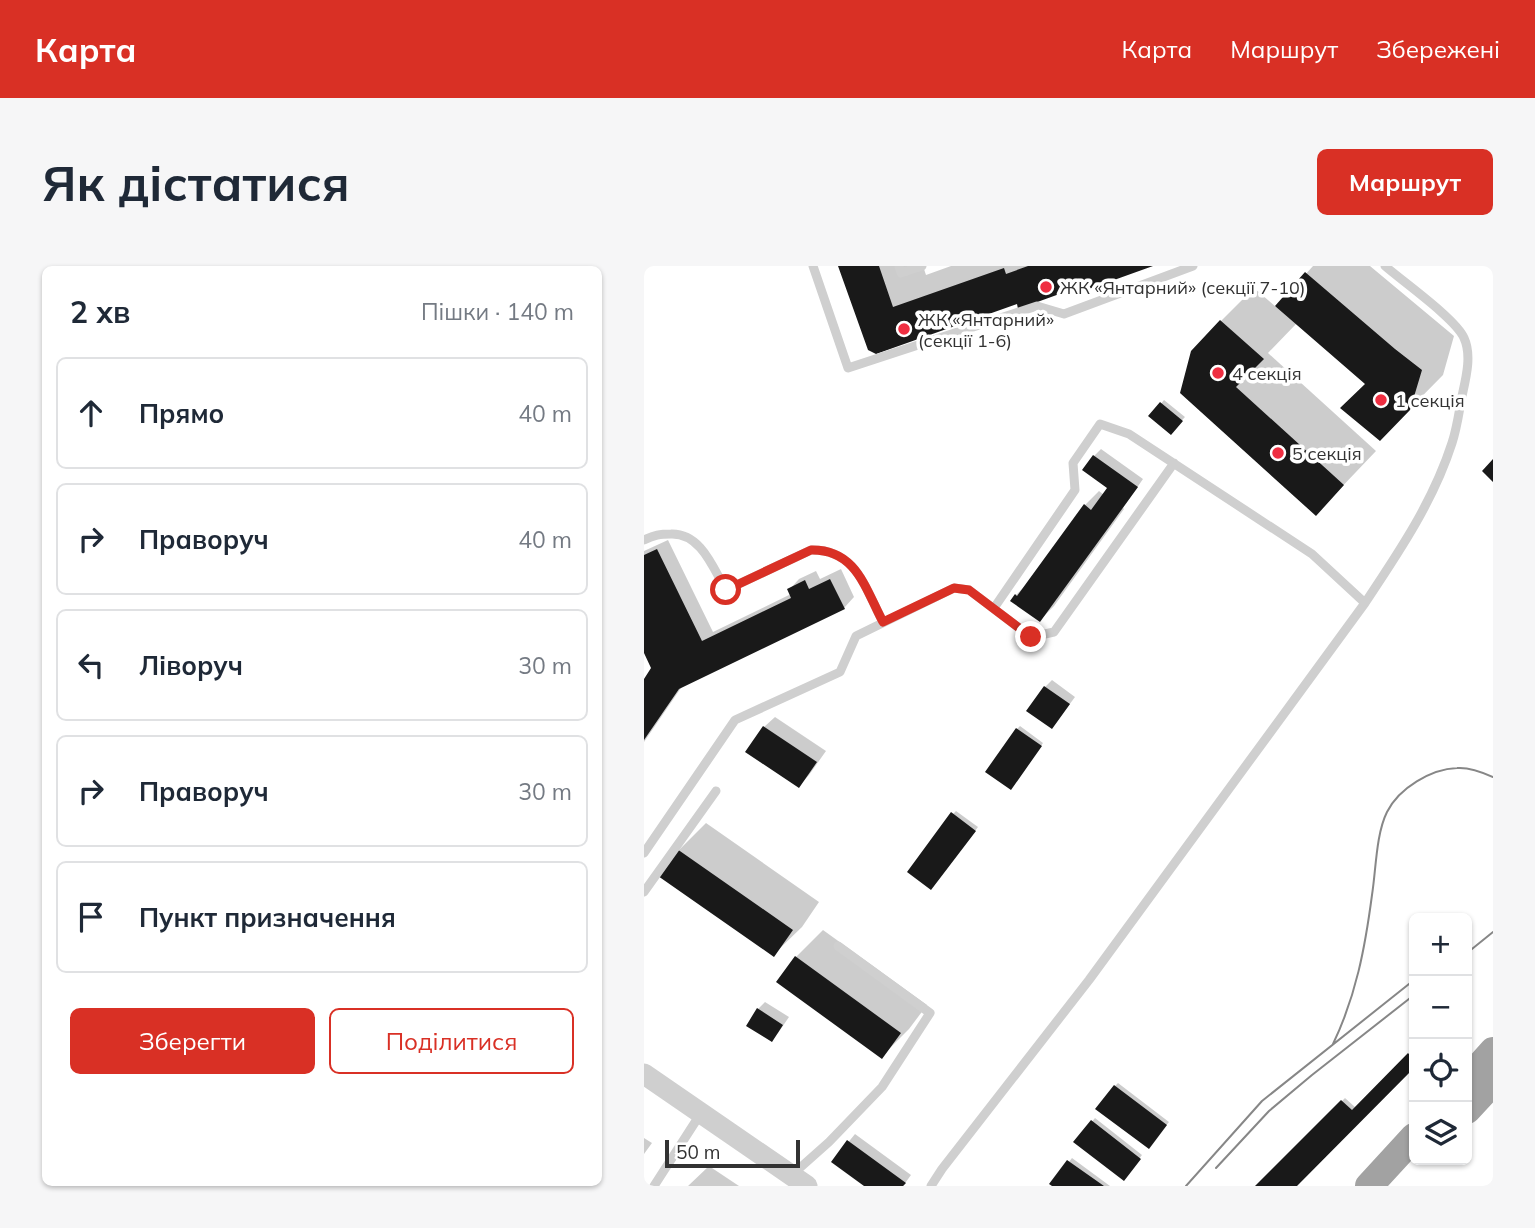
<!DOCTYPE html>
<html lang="uk">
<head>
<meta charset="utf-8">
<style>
	:root { --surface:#fff; --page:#f6f6f7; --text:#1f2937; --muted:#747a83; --line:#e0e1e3; --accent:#d93025 }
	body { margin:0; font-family:Mulish,sans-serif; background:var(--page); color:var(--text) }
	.controls { position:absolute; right:21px; bottom:21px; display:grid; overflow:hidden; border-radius:10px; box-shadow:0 2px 5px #0004 }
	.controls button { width:63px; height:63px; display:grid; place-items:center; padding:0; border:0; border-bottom:2px solid var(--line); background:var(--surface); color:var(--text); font:35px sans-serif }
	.scale { position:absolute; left:21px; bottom:18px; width:135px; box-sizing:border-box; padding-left:7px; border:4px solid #323232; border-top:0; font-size:19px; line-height:24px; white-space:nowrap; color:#323232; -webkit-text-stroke:5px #fff; paint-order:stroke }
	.stop { position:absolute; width:21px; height:21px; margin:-16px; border:5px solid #d93025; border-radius:50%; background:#fff }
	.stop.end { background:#d93025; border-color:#fff; box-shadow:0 2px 7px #0008 }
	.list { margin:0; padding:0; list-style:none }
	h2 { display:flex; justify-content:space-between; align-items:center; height:91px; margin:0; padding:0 28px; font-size:30px }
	h2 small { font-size:23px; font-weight:400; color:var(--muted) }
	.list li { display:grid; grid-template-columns:46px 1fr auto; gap:21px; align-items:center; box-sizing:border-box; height:112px; margin:0 14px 14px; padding:0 14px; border:2px solid var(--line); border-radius:10px }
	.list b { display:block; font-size:26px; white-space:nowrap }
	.list em { font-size:23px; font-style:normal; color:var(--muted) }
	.actions { display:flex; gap:14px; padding:21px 28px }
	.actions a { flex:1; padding:16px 0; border:2px solid var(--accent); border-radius:10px; text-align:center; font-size:24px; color:var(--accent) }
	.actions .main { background:var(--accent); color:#fff }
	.icon { flex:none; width:38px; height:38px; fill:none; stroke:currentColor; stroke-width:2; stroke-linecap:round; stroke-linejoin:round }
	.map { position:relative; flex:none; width:849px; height:920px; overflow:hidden; border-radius:10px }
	header { display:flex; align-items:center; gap:42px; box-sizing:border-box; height:98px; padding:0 35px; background:var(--accent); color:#fff }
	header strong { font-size:33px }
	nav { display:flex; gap:38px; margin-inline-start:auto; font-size:24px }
	.intro { display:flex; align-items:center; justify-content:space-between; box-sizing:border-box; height:168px; padding:0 42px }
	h1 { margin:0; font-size:49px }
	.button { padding:18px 32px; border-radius:10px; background:var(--accent); color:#fff; font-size:24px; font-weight:700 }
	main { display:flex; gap:42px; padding:0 42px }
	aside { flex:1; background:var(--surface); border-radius:10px; box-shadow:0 2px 5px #0004 }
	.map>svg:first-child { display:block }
	.shadow { fill:#0003 }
	.building { fill:#191919 }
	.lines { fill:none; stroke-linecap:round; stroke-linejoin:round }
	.service { stroke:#cfcfcf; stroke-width:9 }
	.tertiary { stroke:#cfcfcf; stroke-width:21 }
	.trunk { stroke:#a2a2a2; stroke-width:28 }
	.tram { stroke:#878787; stroke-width:2 }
	.route { stroke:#d93025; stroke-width:9 }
	.poi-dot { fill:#ef2e41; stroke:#fff; stroke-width:2.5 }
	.labels { text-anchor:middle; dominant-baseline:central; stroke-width:7; stroke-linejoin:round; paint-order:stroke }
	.poi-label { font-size:18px; fill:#323232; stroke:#fff; text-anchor:start }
</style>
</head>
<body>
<header>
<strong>Карта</strong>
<nav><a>Карта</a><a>Маршрут</a><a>Збережені</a></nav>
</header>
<div class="intro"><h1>Як дістатися</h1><a class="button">Маршрут</a></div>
<main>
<aside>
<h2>2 хв<small>Пішки · 140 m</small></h2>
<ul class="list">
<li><svg class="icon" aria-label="ahead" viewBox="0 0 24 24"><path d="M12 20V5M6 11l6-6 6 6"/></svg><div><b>Прямо</b></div><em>40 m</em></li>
<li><svg class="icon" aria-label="right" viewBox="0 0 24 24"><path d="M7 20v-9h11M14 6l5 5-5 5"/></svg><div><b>Праворуч</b></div><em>40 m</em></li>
<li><svg class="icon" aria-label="left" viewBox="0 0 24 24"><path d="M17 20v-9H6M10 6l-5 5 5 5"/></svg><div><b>Ліворуч</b></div><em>30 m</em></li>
<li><svg class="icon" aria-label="right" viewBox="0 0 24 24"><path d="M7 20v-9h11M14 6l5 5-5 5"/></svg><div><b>Праворуч</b></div><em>30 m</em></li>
<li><svg class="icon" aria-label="arrive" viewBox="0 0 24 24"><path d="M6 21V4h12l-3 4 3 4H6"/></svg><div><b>Пункт призначення</b></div></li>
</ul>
<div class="actions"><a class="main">Зберегти</a><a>Поділитися</a></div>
</aside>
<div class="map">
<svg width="849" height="920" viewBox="0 0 849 920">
	<rect width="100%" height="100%" fill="#fff"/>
	<!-- shadow -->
	<path class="shadow" d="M196 0H279L282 9 307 0H505L374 36 232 86Z
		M669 0H726L810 70 799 109 736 173 723 118 653 57 624 87 732 185 672 248 538 126 577 55 610 22 632 41Z
		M520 134 541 151 527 166 507 150Z
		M457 183 499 213 479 242 480 243 410 340 396 354 372 329 386 315 441 239 455 225 460 229 466 221 450 190Z
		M24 274 69 366 147 328 145 324 155 313 172 305 176 313 197 303 210 331 200 342 39 419 0 476V416L9 402 0 383V285Z
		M408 414 431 431 414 454 401 421Z
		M131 451 182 485 165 509 155 520 120 461Z
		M376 460 399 477 370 519 373 463Z
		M312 545 334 561 290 619 309 548Z
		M62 557 175 636 158 661 130 688 34 585Z
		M179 664 283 739 265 763 238 790 152 691Z
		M121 736 145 751 134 767 127 774 104 759 114 743Z
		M768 786 770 788V799L650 920H613L701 832 712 842Z
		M474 817 525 856 507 878 471 820Z
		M451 852 498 889 482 910 431 876Z
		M211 868 267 909 259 920H223L189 895Z
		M0 872 8 877 0 888Z
		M428 892 466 920H411L408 918Z
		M65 900 95 920H44Z"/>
	<!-- building -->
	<path class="building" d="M194 0H235L249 41 360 2 362 8 384 0H509L445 23 443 18 374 43 373 38 232 88 224 84Z
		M661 6 751 83 778 104 766 144 736 175 696 142 721 118 631 40Z
		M576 54 620 93 592 121 700 219 672 250 536 127 547 85Z
		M516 136 539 155 527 169 504 150Z
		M449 189 494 221 396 356 366 335 371 328 373 330 440 238 447 244 463 222 438 204Z
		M849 193V216L838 205Z
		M13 283 58 375 147 332 143 323 161 314 165 323 186 313 201 343 35 423 0 474V413L7 402 0 387V289Z
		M400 420 426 438 408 463 382 445Z
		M119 460 173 496 155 522 101 486Z
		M372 462 398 480 367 524 341 506Z
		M307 546 332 565 287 624 263 606Z
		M33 583 149 664 130 691 14 610Z
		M151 690 257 767 238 793 132 716Z
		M113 742 139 759 128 776 102 760Z
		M764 787 770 794V802L653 920H611L697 834 708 844Z
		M470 819 523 859 505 883 451 843Z
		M447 854 497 893 480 915 429 876Z
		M203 874 262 917 259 920H220L187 896Z
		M423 894 460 920H408L405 918Z"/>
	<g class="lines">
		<!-- service -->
		<path class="service" d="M169 0 204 102 393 40 420 48 549 0
			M255 0 257 7 278 0
			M0 274C10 269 16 268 27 268 57 267 69 302 82 324L167 284C212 283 221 322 239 356
			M350 342 431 224 429 197 456 158 485 168 668 288 721 337
			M0 587 91 454 196 406 212 370 310 322 325 324 387 371 410 366 530 197
			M0 626 72 525
			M149 908 185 876 238 821 286 747 194 680
			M10 920 57 847
			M287 920 298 903 445 714 721 337C755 286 789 236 808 177 813 162 815 146 818 130 822 112 828 89 820 72 812 53 758 15 741 0"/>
		<!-- tertiary -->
		<path class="tertiary" d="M0 808 163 920"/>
		<!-- trunk -->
		<path class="trunk" d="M823 814 849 785
			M823 844 849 816
			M725 920 770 871"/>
		<!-- tram -->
		<path class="tram" d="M823 687 849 666
			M689 778C712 730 721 682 728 629 732 604 732 568 743 546 755 522 787 503 813 502 825 501 838 506 849 511
			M572 902 625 845 668 809 770 729
			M542 920 618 835 770 714"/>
	</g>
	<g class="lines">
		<!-- route -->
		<path class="route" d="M82 324 167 284C212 283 221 322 239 356L310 322 325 324 387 371"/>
	</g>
	<!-- markers -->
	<g class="poi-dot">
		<circle cx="402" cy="21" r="7"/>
		<circle cx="260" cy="63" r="7"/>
		<circle cx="574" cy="107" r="7"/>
		<circle cx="737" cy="134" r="7"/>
		<circle cx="634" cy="187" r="7"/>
	</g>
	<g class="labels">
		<!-- poi labels -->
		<g class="poi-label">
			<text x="416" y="21">ЖК «Янтарний» (секції 7-10)</text>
			<text x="274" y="53">ЖК «Янтарний»<tspan x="274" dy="21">(секції 1-6)</tspan></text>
			<text x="588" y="107">4 секція</text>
			<text x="751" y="134">1 секція</text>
			<text x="648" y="187">5 секція</text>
		</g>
	</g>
</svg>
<div class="controls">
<button>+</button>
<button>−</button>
<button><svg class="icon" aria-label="locate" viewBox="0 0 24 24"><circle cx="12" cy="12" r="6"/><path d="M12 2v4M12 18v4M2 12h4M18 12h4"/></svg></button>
<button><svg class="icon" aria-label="layers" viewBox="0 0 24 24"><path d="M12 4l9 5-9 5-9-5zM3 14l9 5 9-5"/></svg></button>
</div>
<div class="scale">50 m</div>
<div class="stop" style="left:82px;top:324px"></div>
<div class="stop end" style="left:387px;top:371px"></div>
</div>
</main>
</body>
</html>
